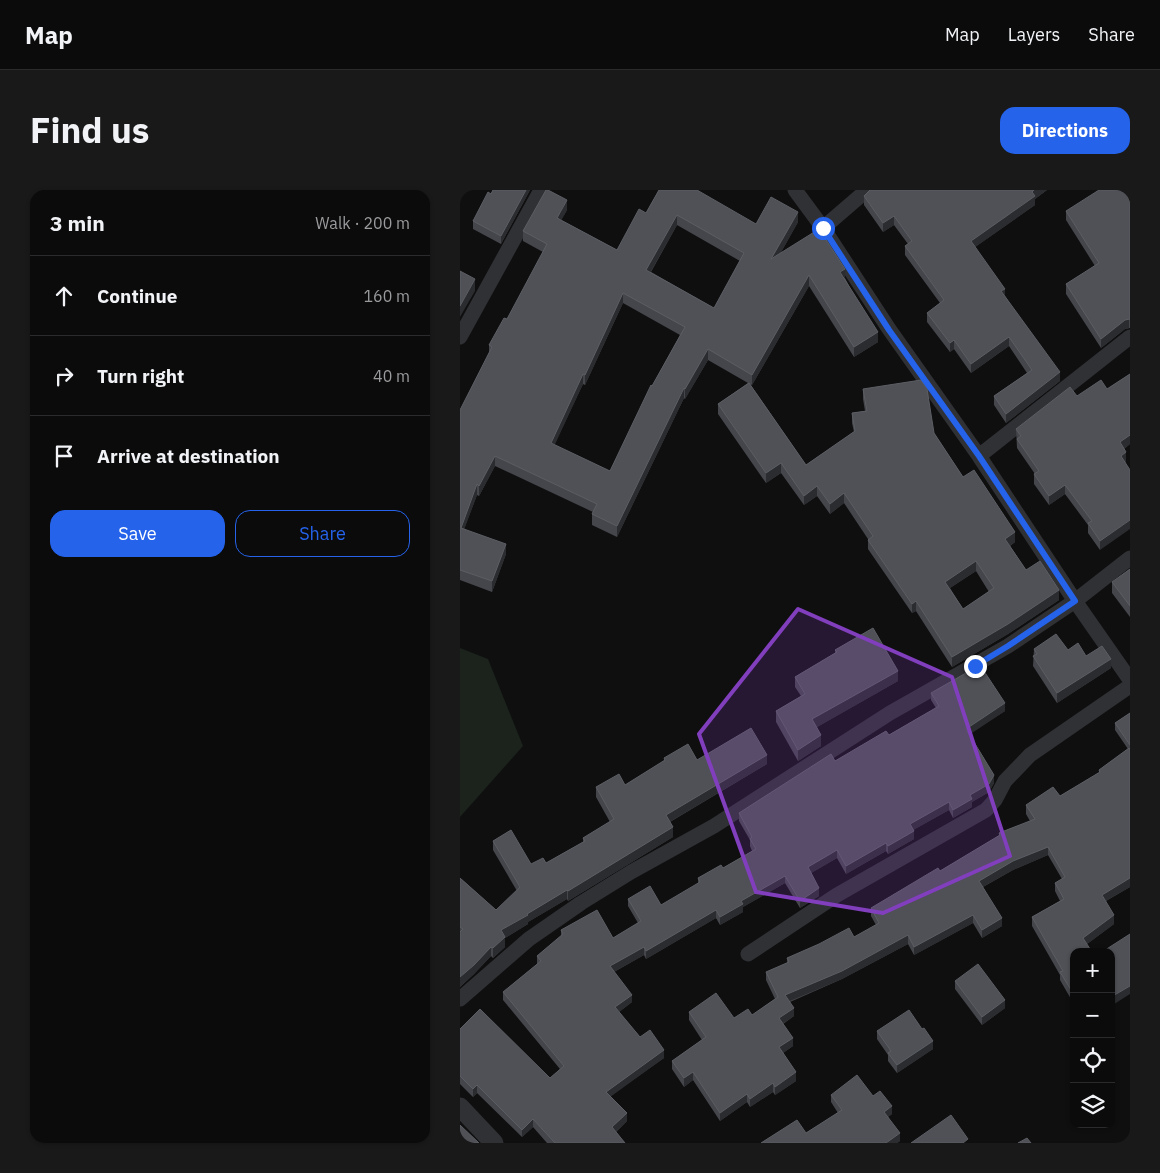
<!DOCTYPE html>
<html lang="en">
<head>
<meta charset="utf-8">
<style>
	:root { --surface:#0b0b0c; --page:#19191a; --text:#f1f3f6; --muted:#9a9b9d; --line:#2b2b2d; --accent:#2563eb }
	body { margin:0; font-family:"IBM Plex Sans",sans-serif; background:var(--page); color:var(--text) }
	.controls { position:absolute; right:15px; bottom:15px; display:grid; overflow:hidden; border-radius:10px; box-shadow:0 1px 4px #0004 }
	.controls button { width:45px; height:45px; display:grid; place-items:center; padding:0; border:0; border-bottom:1px solid var(--line); background:var(--surface); color:var(--text); font:25px sans-serif }
	.stop { position:absolute; width:15px; height:15px; margin:-11px; border:4px solid #2563eb; border-radius:50%; background:#fff }
	.stop.end { background:#2563eb; border-color:#fff; box-shadow:0 1px 5px #0008 }
	.list { margin:0; padding:0; list-style:none }
	h2 { display:flex; justify-content:space-between; align-items:center; height:65px; margin:0; padding:0 20px; font-size:21px }
	h2 small { font-size:16px; font-weight:400; color:var(--muted) }
	.list li { display:grid; grid-template-columns:32px 1fr auto; gap:15px; align-items:center; box-sizing:border-box; height:80px; padding:0 20px; border-top:1px solid var(--line) }
	.list b { display:block; font-size:19px; white-space:nowrap }
	.list em { font-size:16px; font-style:normal; color:var(--muted) }
	.actions { display:flex; gap:10px; padding:15px 20px }
	.actions a { flex:1; padding:11px 0; border:1px solid var(--accent); border-radius:15px; text-align:center; font-size:18px; color:var(--accent) }
	.actions .main { background:var(--accent); color:#fff }
	.icon { flex:none; width:28px; height:28px; fill:none; stroke:currentColor; stroke-width:2; stroke-linecap:round; stroke-linejoin:round }
	.map { position:relative; flex:none; width:670px; height:953px; overflow:hidden; border-radius:15px }
	header { display:flex; align-items:center; gap:30px; box-sizing:border-box; height:70px; padding:0 25px; background:var(--surface); border-bottom:1px solid var(--line) }
	header strong { font-size:24px }
	nav { display:flex; gap:28px; margin-inline-start:auto; font-size:18px }
	.intro { display:flex; align-items:center; justify-content:space-between; box-sizing:border-box; height:120px; padding:0 30px }
	h1 { margin:0; font-size:35px }
	.button { padding:12px 22px; border-radius:15px; background:var(--accent); color:#fff; font-size:18px; font-weight:700 }
	main { display:flex; gap:30px; padding:0 30px }
	aside { flex:1; background:var(--surface); border-radius:15px; box-shadow:0 1px 4px #0004 }
	.map>svg:first-child { display:block }
	.green { fill:#1b231c }
	.lines { fill:none; stroke-linecap:round; stroke-linejoin:round }
	.minor { stroke:#303135; stroke-width:15 }
	.tertiary { stroke:#303135; stroke-width:19 }
	.wall { fill:#45464b; fill-rule:evenodd }
	.shaded-wall { fill:#2b2c2f }
	.building { fill:#4f5156; stroke:#5b5e64; fill-rule:evenodd }
	.route { stroke:#2563eb; stroke-width:6 }
	.marked { fill:#813ebd; fill-opacity:0.2; stroke:#813ebd; stroke-width:4; stroke-linejoin:round }
</style>
</head>
<body>
<header>
<strong>Map</strong>
<nav><a>Map</a><a>Layers</a><a>Share</a></nav>
</header>
<div class="intro"><h1>Find us</h1><a class="button">Directions</a></div>
<main>
<aside>
<h2>3 min<small>Walk · 200 m</small></h2>
<ul class="list">
<li><svg class="icon" aria-label="ahead" viewBox="0 0 24 24"><path d="M12 20V5M6 11l6-6 6 6"/></svg><div><b>Continue</b></div><em>160 m</em></li>
<li><svg class="icon" aria-label="right" viewBox="0 0 24 24"><path d="M7 20v-9h11M14 6l5 5-5 5"/></svg><div><b>Turn right</b></div><em>40 m</em></li>
<li><svg class="icon" aria-label="arrive" viewBox="0 0 24 24"><path d="M6 21V4h12l-3 4 3 4H6"/></svg><div><b>Arrive at destination</b></div></li>
</ul>
<div class="actions"><a class="main">Save</a><a>Share</a></div>
</aside>
<div class="map">
<svg width="670" height="953" viewBox="0 0 670 953">
	<rect width="100%" height="100%" fill="#0f0f10"/>
	<!-- green -->
	<path class="green" d="M0 458 28 469 63 556 0 627Z"/>
	<g class="lines">
		<!-- minor -->
		<path class="minor" d="M335 0 363 38 429 139 519 266 615 411 670 490
			M363 38 407 0
			M0 147 81 0
			M519 266 670 147
			M288 764 377 705 526 620 535 610 545 591 570 565 670 496
			M0 809 69 749 121 713 171 682 254 636 430 523 548 456 615 411 670 368"/>
		<!-- tertiary -->
		<path class="tertiary" d="M0 917 34 953"/>
	</g>
	<!-- wall -->
	<path class="wall" d="M33 0H70L41 54 13 39V31Z
		M199 0 296 34 338 32 320 64 385 88 418 152 394 167 349 96 292 195 290 194 346 275 394 242 392 233V223L405 221 403 209V199L474 243 503 287 555 352 550 356 566 380 599 410 548 444 492 477 456 421 452 423 408 359V349L384 313 370 324 357 306 344 315 321 283 306 293 258 224V214L288 193 248 170 225 209 224 208 157 347 132 335V324L133 322 35 276 19 306 17 305 4 339 46 364 32 402 0 390V220L29 163V155L47 129 83 62 63 51V41L107 20 101 30 157 60 186 23ZM217 35 280 71 254 118 191 82ZM163 113 220 145 192 196 150 281 94 255 123 194 125 195ZM516 381 529 402 503 419 490 398Z
		M410 0H587L575 9V15L515 57 545 106 600 191 546 233 534 215V206L567 183 549 156 511 183 494 159 490 162 467 132V123L480 113 445 65V56L448 54 434 35 423 42 404 15V6Z
		M670 0V138L665 139 641 158 606 104V94L635 76 606 30V21Z
		M670 184V254L664 259 666 272 665 273 640 360 628 343V335L605 304 589 315 574 294V284H575L557 258 556 239 617 206 647 199Z
		M670 379V427L652 403V392Z
		M574 459 608 460 626 466 651 478 597 513 573 476Z
		M375 460 438 491 357 537 361 556 338 571 316 532V521L341 506 335 497V487L375 463Z
		M471 503 545 521 509 544 534 593 529 602 512 612V617L493 628 489 620 453 640 454 649 428 664 426 661 386 684 377 668 351 683 359 706 340 718 325 693 283 717V722L260 735 256 728 186 769 184 765 154 782 172 812 159 822 180 847 204 868 150 906 167 931 156 942 165 953H87L73 937 62 947 17 903 13 907 0 894V839L90 888 100 879 43 810V802L77 774V766L101 746V740L153 748 178 733 168 716V709L201 715 238 694V688L263 678 292 661 290 656V650L279 631V623L375 571 429 545 476 518 471 510Z
		M670 523V697L646 711 654 734 627 754 614 762V807L611 809 600 790V785L572 736V727L600 711 595 701V693L602 689 588 665 553 680 523 697 542 736 522 748 513 733 454 765 448 754 382 789 330 812 334 826 323 834 333 856 323 863 336 891 315 905 313 902 290 917 287 912 260 931 233 890 224 897 212 879V871L242 850 229 830V822L274 828 292 825 315 809 306 790V782L327 773V768L394 747 416 735 411 726V718L480 681 539 646V643L570 631 566 624V615L600 606 639 583V580L668 559 655 540V533Z
		M204 568 307 574 210 632 213 647 108 711 107 709 68 732V734L45 748V757L33 768 31 766 14 784 0 797V688L36 720 57 701 33 660V651L71 674 86 673 123 652V648L150 632 136 607V597L165 595 204 571Z
		M495 791 545 818 522 835 495 799Z
		M417 841 473 859 437 883 428 871V865L417 849Z
		M371 905 413 906 432 924 428 927 440 951 437 953H301L346 943 378 923 371 912Z"/>
	<!-- shaded-wall -->
	<path class="shaded-wall" d="M66 0H70L41 54V46Z
		M574 0H587L575 9V15L511 60V51Z
		M107 10V20L97 38V28Z
		M338 22V32L311 80V69Z
		M217 25V35L186 90V80Z
		M434 26V35L423 42V33Z
		M385 79V89L380 82Z
		M349 85V96L292 195V185Z
		M15 89V101L0 127V116Z
		M545 99V108L541 101Z
		M163 103V113L125 195V185Z
		M669 128V138L665 139 641 158V149L665 130Z
		M418 142V152L394 167V157Z
		M549 147V156L511 183V174Z
		M494 150V159L490 162V153Z
		M248 159V170L225 209V199Z
		M600 182V191L546 233V224Z
		M123 184V194L91 263V253Z
		M224 198V208L157 347V336Z
		M670 245V254L660 262V252Z
		M666 262V272L661 275V266Z
		M35 266V276L19 306V296Z
		M321 273V283L306 293V283Z
		M17 294V305L1 348V338Z
		M605 295V304L589 315V306Z
		M357 296V306L344 315V306Z
		M384 303V313L370 324V314Z
		M670 330V339L640 360V351Z
		M555 342V352L545 359V349Z
		M46 354V364L32 402V391Z
		M516 371V381L485 401V392Z
		M599 400V410L548 444 492 477V467Z
		M456 411V421L452 423V414Z
		M651 469V478L597 513V503Z
		M438 481V491L352 540V529Z
		M545 513V521L506 547V539Z
		M361 545V556L338 571V560Z
		M307 565V574L206 634V625Z
		M534 585V593L529 602 512 612V617L493 628V620Z
		M489 612V620L450 642V634Z
		M213 637V647L108 711V701Z
		M454 641V649L428 664V656Z
		M426 653V661L386 684V676Z
		M588 657V665L553 680 519 699V691L553 671Z
		M377 660V668L348 685V677Z
		M325 686V693L283 717V722L260 735V727L281 711Z
		M670 688V697L642 713V705Z
		M359 698V706L340 718V711Z
		M107 700V709L68 732V734L45 748V757L33 768V758L41 740 67 724Z
		M256 720V728L186 769V761Z
		M513 725V733L454 765V757Z
		M654 725V734L623 757V748Z
		M542 728V736L522 748V740Z
		M448 745V754L382 789 325 813V805Z
		M31 757V766L14 784 0 797V787Z
		M184 757V765L150 784V776Z
		M670 796V804L651 816V807Z
		M614 799V807L611 809V800Z
		M172 805V812L155 825V817Z
		M545 810V818L522 835V827Z
		M334 818V826L319 836V828Z
		M333 848V856L319 866V857Z
		M473 851V859L437 883V875Z
		M204 860V868L146 910V902Z
		M233 882V890L224 897V888Z
		M336 882V891L315 905V897Z
		M313 893V902L290 917V909Z
		M17 895V903L13 907V899Z
		M287 904V912L260 931V923Z
		M432 916V924L424 930V922Z
		M167 923V931L152 945V937Z
		M73 929V937L62 947V940Z
		M440 943V951L437 953H426Z"/>
	<!-- building -->
	<path class="building" d="M33 0H66L41 46 13 31 28 2 31 4Z
		M86 0H88L107 10 97 28 157 60 179 19 186 23 199 0H237L296 34 311 7 338 22 311 69 359 39 385 79 380 82 418 142 394 157 349 85 292 185 248 159 225 199 224 198 157 336 132 324 137 314 35 266 19 296 17 294 1 338 46 354 32 391 0 380V220L32 157 29 155 44 128 47 129 87 54 63 41ZM217 25 284 63 254 118 186 80ZM163 103 225 137 192 196 191 195 150 281 91 253 123 184 125 185Z
		M410 0H574L572 2 575 6 511 51 545 99 541 101 600 182 546 224 534 206 572 180 549 147 511 174 494 150 490 153 467 123 484 110 445 56 452 51 434 26 423 33 404 6Z
		M639 0H670V129L665 130 641 149 606 94 639 73 606 21Z
		M0 81 15 89 0 116Z
		M670 184V245L660 252 666 262 661 266 670 280V330L640 351 628 333 632 331 605 295 589 306 574 284 579 281 557 249 561 246 556 239 610 197 617 206 641 190 647 199Z
		M461 190 467 199 474 243 503 287 514 280 555 342 545 349 566 380 580 371 599 400 548 434 492 467 456 411 452 414 408 350 413 346 384 303 370 314 357 296 344 306 321 273 306 283 258 214 289 193 346 275 395 241 392 223 407 221 403 199ZM516 371 534 398 503 419 485 392Z
		M670 379V416L652 392Z
		M413 438 438 481 352 529 361 545 338 560 316 521 345 504 335 487 377 462 375 460Z
		M596 444 608 460 618 453 626 466 642 456 651 469 597 503 573 466 577 464 574 459Z
		M520 475 545 513 506 539 534 585 529 594 510 605 512 609 493 620 489 612 450 634 454 641 428 656 426 653 386 676 377 660 348 677 359 698 340 711 325 686 281 711 283 714 260 727 256 720 186 761 184 757 150 776 172 805 155 817 180 847 190 840 204 860 146 902 167 923 152 937 165 953H95L73 929 62 940 17 895 13 899 0 886V839L20 819 90 888 104 876 43 802 81 771 77 766 103 744 101 740 137 720 153 748 181 731 168 709 190 696 201 715 240 692 238 688 261 675 263 678 296 659 290 649 292 647 279 623 371 564 375 571 426 541 429 545 479 516 471 503Z
		M670 523V555L655 533Z
		M291 538 307 565 206 625 213 637 108 701 107 700 67 724 68 725 41 740 45 747 33 758 31 757 14 775 0 787V742L3 739 0 737V688L36 720 60 697 33 651 51 640 71 674 83 668 86 673 125 651 123 648 154 629 136 597 159 584 165 595 205 570 204 568 228 554 237 570Z
		M669 558 670 559V688L642 705 654 725 623 748 632 762H614V799L611 800 600 782 603 781 572 727 604 709 595 693 605 687 588 657 553 671 519 691 542 728 522 740 513 725 454 757 448 745 382 781 325 805 334 818 319 828 333 848 319 857 336 882 315 897 313 893 290 909 287 904 260 923 233 882 224 888 212 871 246 847 229 822 256 803 274 828 288 819 292 825 318 807 306 782 329 772 327 768 359 754 389 738 394 747 419 733 411 718 478 678 480 681 540 645 539 643 575 629 566 615 593 597 600 606 640 582 639 580Z
		M670 744V796L651 807V762H642Z
		M518 774 545 810 522 827 495 791Z
		M449 820 462 839 464 838 473 851 437 875 428 863 431 861 417 841Z
		M397 885 413 906 420 901 432 916 424 922 440 943 426 953H301L337 930 346 943 382 920 371 905Z
		M491 925 508 949 503 953H451Z
		M0 935 19 953H0Z
		M670 947V953H669L667 950Z
		M567 948 571 953H558Z"/>
	<g class="lines">
		<!-- route -->
		<path class="route" d="M363 38 429 140 519 266 615 411 548 456 515 476"/>
	</g>
	<!-- marked area -->
	<path class="marked" d="M338 419 492 487 550 666 423 723 296 702 239 544Z"/>
</svg>
<div class="controls">
<button>+</button>
<button>−</button>
<button><svg class="icon" aria-label="locate" viewBox="0 0 24 24"><circle cx="12" cy="12" r="6"/><path d="M12 2v4M12 18v4M2 12h4M18 12h4"/></svg></button>
<button><svg class="icon" aria-label="layers" viewBox="0 0 24 24"><path d="M12 4l9 5-9 5-9-5zM3 14l9 5 9-5"/></svg></button>
</div>
<div class="stop" style="left:363px;top:38px"></div>
<div class="stop end" style="left:515px;top:476px"></div>
</div>
</main>
</body>
</html>
